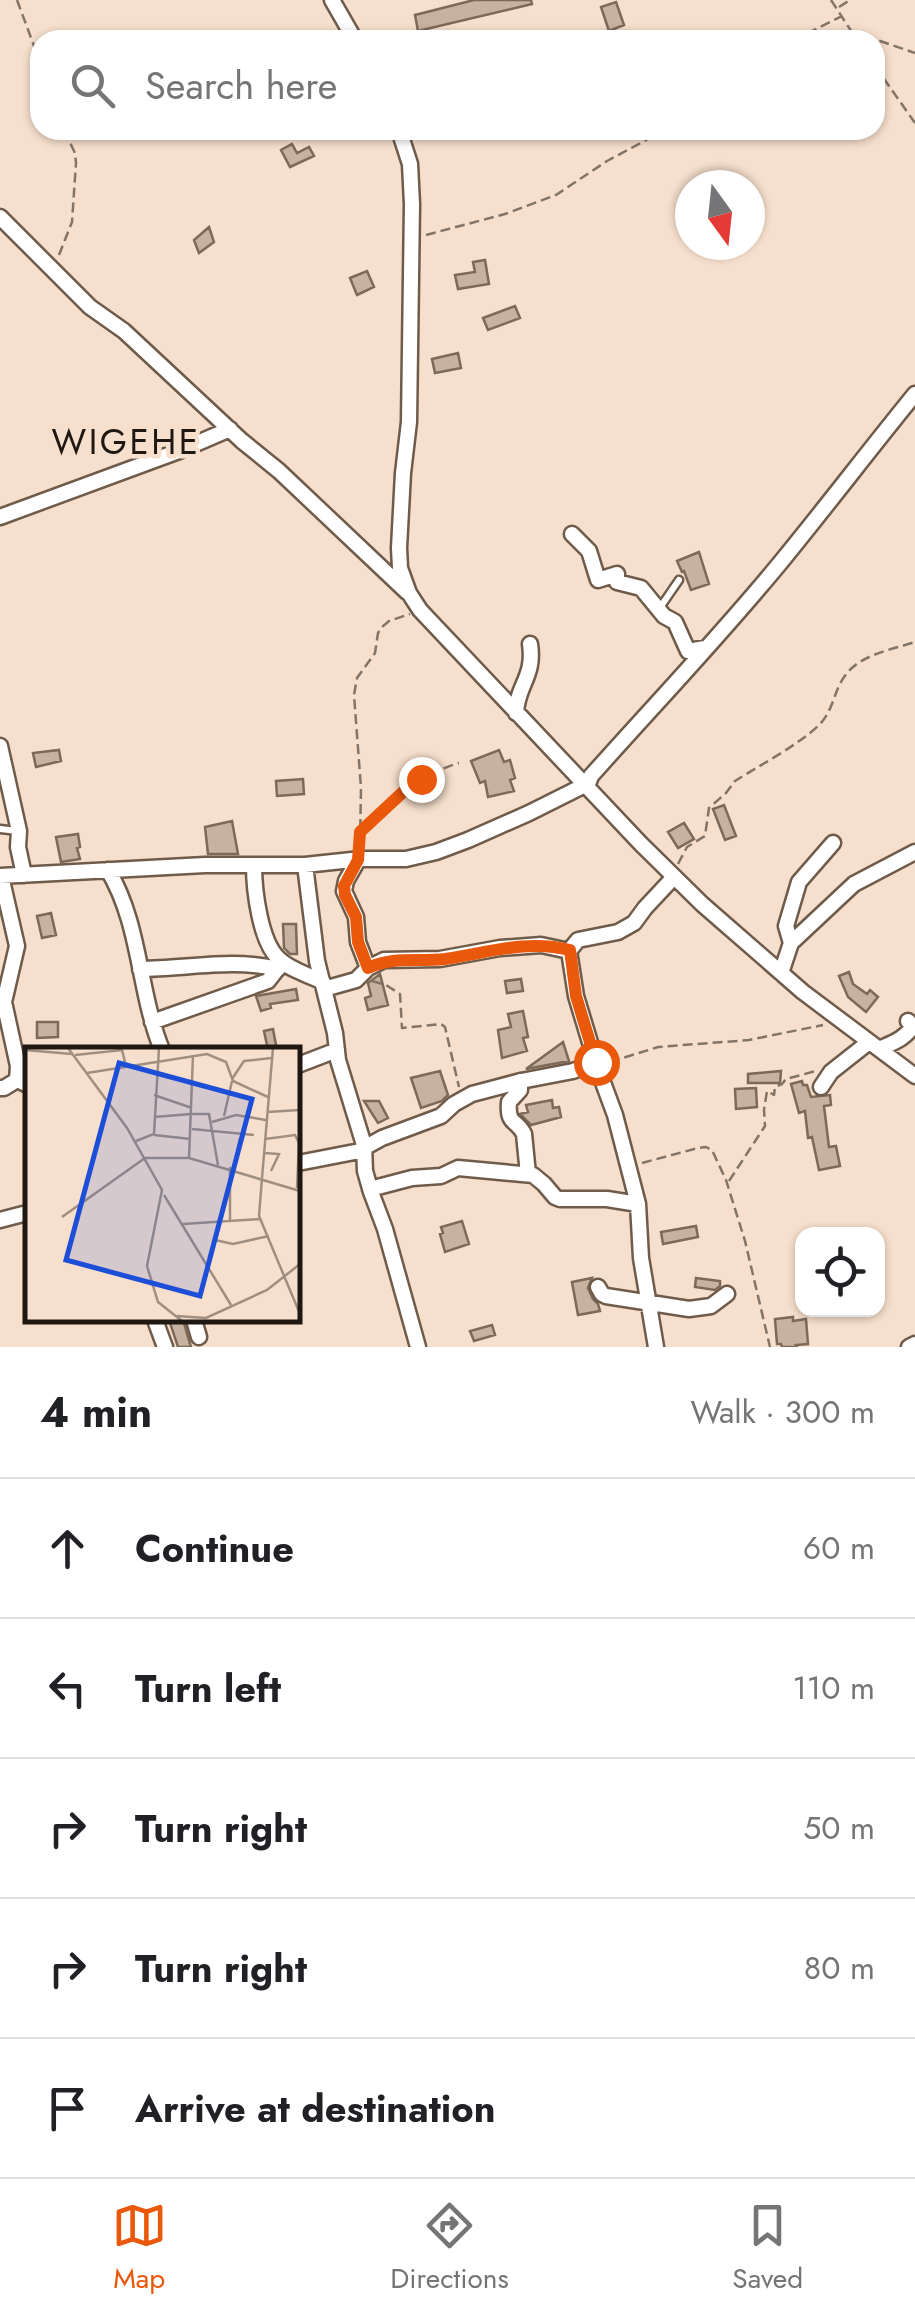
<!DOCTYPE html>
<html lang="en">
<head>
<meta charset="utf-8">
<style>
	:root { --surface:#fff; --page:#f6f6f6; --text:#202124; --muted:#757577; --line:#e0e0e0; --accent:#ea580c }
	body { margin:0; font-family:Jost,sans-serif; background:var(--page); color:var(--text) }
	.controls { position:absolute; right:30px; bottom:30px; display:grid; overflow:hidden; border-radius:20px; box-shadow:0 2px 8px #0004 }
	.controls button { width:90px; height:90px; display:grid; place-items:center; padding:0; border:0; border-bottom:2px solid var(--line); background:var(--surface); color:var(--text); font:50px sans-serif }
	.compass { position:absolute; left:675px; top:170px; width:90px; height:90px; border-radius:50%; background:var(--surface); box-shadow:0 2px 8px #0004; rotate:165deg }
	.stop { position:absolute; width:30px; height:30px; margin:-22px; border:8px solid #ea580c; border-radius:50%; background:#fff }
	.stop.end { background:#ea580c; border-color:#fff; box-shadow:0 2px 10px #0008 }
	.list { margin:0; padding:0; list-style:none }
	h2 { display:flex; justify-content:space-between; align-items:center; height:130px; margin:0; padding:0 40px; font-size:42px }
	h2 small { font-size:32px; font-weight:400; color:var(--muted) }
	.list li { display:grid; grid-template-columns:65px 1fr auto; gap:30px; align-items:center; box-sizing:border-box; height:140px; padding:0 40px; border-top:2px solid var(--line) }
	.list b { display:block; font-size:38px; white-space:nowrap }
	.list em { font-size:32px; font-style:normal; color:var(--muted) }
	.icon { flex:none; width:55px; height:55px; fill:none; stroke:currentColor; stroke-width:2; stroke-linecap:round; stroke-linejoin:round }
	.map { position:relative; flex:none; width:915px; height:1347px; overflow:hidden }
	.search { position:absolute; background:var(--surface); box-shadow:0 2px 8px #0004; left:30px; right:30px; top:30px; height:110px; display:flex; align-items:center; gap:25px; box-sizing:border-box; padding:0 35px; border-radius:30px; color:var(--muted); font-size:38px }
	.sheet { height:830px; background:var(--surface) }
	nav { display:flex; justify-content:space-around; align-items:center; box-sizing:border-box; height:140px; border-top:2px solid var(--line); background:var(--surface); font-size:28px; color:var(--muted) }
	nav a { display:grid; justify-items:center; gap:5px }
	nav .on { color:var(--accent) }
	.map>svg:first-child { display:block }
	.building { fill:#c7b19f; stroke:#7d6958; stroke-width:2.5 }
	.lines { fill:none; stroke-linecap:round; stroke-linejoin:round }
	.service-casing { stroke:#6f5b4a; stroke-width:11 }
	.minor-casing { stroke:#6f5b4a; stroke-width:19 }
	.path { stroke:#837468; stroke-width:2.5; stroke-dasharray:10 5; stroke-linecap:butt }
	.service { stroke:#fff; stroke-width:6 }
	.minor { stroke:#fff; stroke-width:14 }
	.route { stroke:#ea580c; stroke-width:12 }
	.labels { text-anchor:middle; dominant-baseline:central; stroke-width:9; stroke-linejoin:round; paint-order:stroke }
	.quarter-label { font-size:35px; letter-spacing:2.5px; fill:#1f1711; stroke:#f6dfcc }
	.inset-road { fill:none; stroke:#a08f81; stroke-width:2.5 }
	.view { fill:#1d4ed8; fill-opacity:0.15; stroke:#1d4ed8; stroke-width:5 }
	.inset-edge { fill:none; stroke:#1f1711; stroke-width:5 }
</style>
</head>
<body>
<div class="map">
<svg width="915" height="1347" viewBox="0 0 915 1347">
	<rect width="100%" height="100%" fill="#f6dfcc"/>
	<!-- building -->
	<path class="building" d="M474 0H531L532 4 418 31 415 15Z
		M616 2 624 25 609 31 601 7Z
		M292 144 297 153 309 147 314 156 290 167 281 150Z
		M209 227 214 242 199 253 194 240Z
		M485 260 489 284 458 289 455 275 475 272 473 262Z
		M367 271 374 287 357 295 350 278Z
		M515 306 520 318 488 330 483 318Z
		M458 353 461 368 435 373 432 359Z
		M699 552 709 584 691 590 684 571 682 572 677 561Z
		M59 750 61 761 36 767 33 753Z
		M499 750 504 762 510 760 515 778 510 780 514 791 488 797 485 781 480 783 471 761Z
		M303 779 304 794 277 796 276 781Z
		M724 805 736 836 725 840 713 809Z
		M232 821 238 854H208L205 827Z
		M684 823 694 839 678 848 668 832Z
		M78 834 80 847 77 848 80 859 61 862 56 837Z
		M51 913 56 935 42 938 37 916Z
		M283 924H296L297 954H290L284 948Z
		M849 972 853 984 867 994 870 990 878 997 866 1012 848 997 839 976Z
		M380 974 388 1005 368 1010 365 998 371 996 368 983Z
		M521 979 523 991 507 993 505 981Z
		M296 989 298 1000 270 1004 271 1008 261 1011 256 996Z
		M523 1011 528 1037 523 1038 527 1051 502 1058 498 1030 511 1027 508 1014Z
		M37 1022H58V1037L37 1038Z
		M273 1029 277 1050H268L264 1031Z
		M563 1042 569 1061 526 1069Z
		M440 1071 448 1095 442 1101 421 1108 411 1078Z
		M781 1071 780 1083H748V1074Z
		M802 1081 803 1085H807L811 1097 830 1095 831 1105 824 1106 829 1147 836 1146 840 1166 819 1170 812 1137 808 1138 805 1111 799 1113 791 1084Z
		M756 1088 757 1107 736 1109 735 1089Z
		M552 1100 553 1108 559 1107 561 1117 531 1125 520 1114 528 1112 526 1105Z
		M364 1101H379L388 1118 378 1123Z
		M462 1221 469 1244 445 1252 440 1234 443 1233 441 1227Z
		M696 1226 698 1237 663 1244 661 1232Z
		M592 1278 588 1288 593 1299 598 1304 600 1311 578 1315 572 1282Z
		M696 1278 720 1281V1286L715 1290 695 1287Z
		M793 1317V1321L806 1319 808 1344 796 1345 797 1347H782L781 1344H777L775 1319Z
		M169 1320H183L191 1347H178Z
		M492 1325 495 1335 474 1341 470 1331Z"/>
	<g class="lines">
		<defs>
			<path id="service" d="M659 609 679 580
				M0 829 18 831"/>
			<path id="minor" d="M332 0 355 40
				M399 130 410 164 412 204 409 422 403 473 399 548 400 568 409 593 420 610 641 844 702 904 803 992 915 1076
				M0 217 90 307 124 331 242 441 279 471 407 592
				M0 517 179 451 230 429
				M572 534 589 551 598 580 617 574V582L641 588 664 616 675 622 688 651 705 648
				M516 713C517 685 535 677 530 644
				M0 746 19 831 18 847 24 875
				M587 787 591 776C656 703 724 632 785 557 829 503 871 448 915 394
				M358 860 346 881 344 891 356 917 358 942 368 968
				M254 865C254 890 260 942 279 959 290 970 309 975 323 982
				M305 865 317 961 335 1033 338 1060 364 1145 365 1171 371 1192 385 1229 418 1347
				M108 870C141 925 138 991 162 1050
				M0 876 205 865H305L361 859H406L436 852 468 840 529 813 585 785
				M1 876 17 946 4 1002 18 1066 17 1080
				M791 943 786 926 799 882 833 843
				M140 969C186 969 233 958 278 969
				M781 973 791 943 854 884 915 852
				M324 989 356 980 368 968 384 960 440 959 500 948 541 945 569 951
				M152 1022 268 981 282 963
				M879 1049C892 1043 905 1039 913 1026L908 1021
				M298 1065 337 1050
				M520 1081V1090L509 1102C507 1126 517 1119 524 1134L528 1174
				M821 1087 831 1072 869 1042
				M0 1088H4L17 1080 28 1085
				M364 1148 382 1138 441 1116 454 1104 472 1094 521 1081 573 1071 596 1062
				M298 1163 365 1150
				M370 1189 412 1178 441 1176 458 1168 533 1175 544 1184 555 1197 560 1199H607L638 1204
				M0 1220 23 1214 28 1215
				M598 1287 602 1294 606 1296 689 1309 711 1306 727 1294
				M155 1320 165 1347
				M194 1320 199 1337
				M656 1347 641 1258 638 1204 615 1115 598 1069 576 996 569 951 578 940 618 932 634 923 645 908 674 877
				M909 1347 915 1344"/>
		</defs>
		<!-- service casing -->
		<use href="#service" class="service-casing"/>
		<!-- minor casing -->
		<use href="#minor" class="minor-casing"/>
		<!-- path -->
		<path class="path" d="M17 0 40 62
			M831 0 857 40
			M839 7 850 0
			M851 31 915 53
			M794 40 842 16
			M875 66 915 123
			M426 235 505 214 556 195 607 161 665 130
			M59 255 72 222 76 163 75 153 64 130
			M361 832C394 802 415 776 459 763
			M360 844 361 788 354 695 357 678 375 653 378 633 382 627 389 621 410 614
			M678 864 687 847 705 836 709 808 726 793 735 781C760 765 799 745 820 724 832 711 833 697 841 682 855 655 888 651 915 642
			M372 981 386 985 400 994 402 1028 441 1024 445 1027 459 1087
			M610 1062 658 1047 749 1040 823 1025
			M642 1163 698 1148 706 1147 712 1150 726 1180 745 1241 770 1347
			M729 1181 765 1126 764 1110 767 1091 774 1095 775 1087 782 1084 786 1079 816 1071"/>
		<!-- service -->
		<use href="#service" class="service"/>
		<!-- minor -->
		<use href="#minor" class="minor"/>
	</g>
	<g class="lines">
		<!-- route -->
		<path class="route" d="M421 779 403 792 360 832 358 860 344 886 345 895 356 917 358 942 368 968C393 956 418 962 445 959 487 953 527 939 570 950L576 996 596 1062"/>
	</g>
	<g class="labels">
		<!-- quarter labels -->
		<g class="quarter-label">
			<text x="126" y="442">WIGEHE</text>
		</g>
	</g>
	<!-- overview -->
	<g transform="translate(25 1047)">
		<rect width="275" height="275" fill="#f6dfcc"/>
		<path class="inset-road" d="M43 1 102 81 137 143 122 219 133 255 157 274M0 3 47 7M50 8 97 3 100 15M62 26 182 7 201 15 208 34 243 50M207 32 219 14 246 11M129 48 167 61M242 65 275 63M167 67H184L193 118M199 69 207 34M129 70 166 67M187 75 211 68 241 73M167 82 229 88M129 88 166 92M240 92 270 88 274 96M111 94 129 87 134 1M240 106 254 107 246 124M120 111H164L275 144M164 111 168 8M205 120V173M209 121 215 91M237 131 234 169 275 267M237 131 248 1M272 141 274 96M139 148 206 258M37 170 120 111M158 177 235 172M190 193 208 197 244 189M152 269 181 271 242 243 275 217"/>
		<path class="view" d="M94 16 227 52 175 249 41 213Z"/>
		<rect width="275" height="275" class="inset-edge"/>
	</g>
</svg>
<div class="controls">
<button><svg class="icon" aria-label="locate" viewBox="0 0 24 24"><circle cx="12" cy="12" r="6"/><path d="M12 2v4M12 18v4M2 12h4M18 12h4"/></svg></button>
</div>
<svg class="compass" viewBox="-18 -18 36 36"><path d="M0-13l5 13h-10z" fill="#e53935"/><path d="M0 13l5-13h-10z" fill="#757577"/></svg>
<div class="stop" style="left:596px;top:1062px"></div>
<div class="stop end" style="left:421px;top:779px"></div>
<div class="search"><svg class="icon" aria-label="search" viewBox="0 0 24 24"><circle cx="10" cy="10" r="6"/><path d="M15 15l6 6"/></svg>Search here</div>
</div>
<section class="sheet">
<h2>4 min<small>Walk · 300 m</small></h2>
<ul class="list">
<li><svg class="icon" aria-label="ahead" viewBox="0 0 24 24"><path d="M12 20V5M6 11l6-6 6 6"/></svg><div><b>Continue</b></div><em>60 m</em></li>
<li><svg class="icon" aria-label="left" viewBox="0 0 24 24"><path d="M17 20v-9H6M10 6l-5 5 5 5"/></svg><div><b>Turn left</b></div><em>110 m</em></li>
<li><svg class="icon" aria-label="right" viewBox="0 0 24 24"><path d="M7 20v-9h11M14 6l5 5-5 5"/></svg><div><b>Turn right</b></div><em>50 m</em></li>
<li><svg class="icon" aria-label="right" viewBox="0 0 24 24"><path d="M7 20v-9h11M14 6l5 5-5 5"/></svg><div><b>Turn right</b></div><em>80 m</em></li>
<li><svg class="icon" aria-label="arrive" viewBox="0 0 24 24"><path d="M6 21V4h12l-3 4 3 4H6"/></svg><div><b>Arrive at destination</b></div></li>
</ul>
</section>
<nav>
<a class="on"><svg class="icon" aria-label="map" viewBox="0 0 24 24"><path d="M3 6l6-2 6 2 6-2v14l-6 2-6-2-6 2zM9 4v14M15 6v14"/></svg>Map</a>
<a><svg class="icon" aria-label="directions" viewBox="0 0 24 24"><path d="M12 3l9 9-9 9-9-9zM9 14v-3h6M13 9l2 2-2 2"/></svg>Directions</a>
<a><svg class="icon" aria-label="saved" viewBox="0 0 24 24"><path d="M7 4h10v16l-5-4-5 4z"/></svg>Saved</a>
</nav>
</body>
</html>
